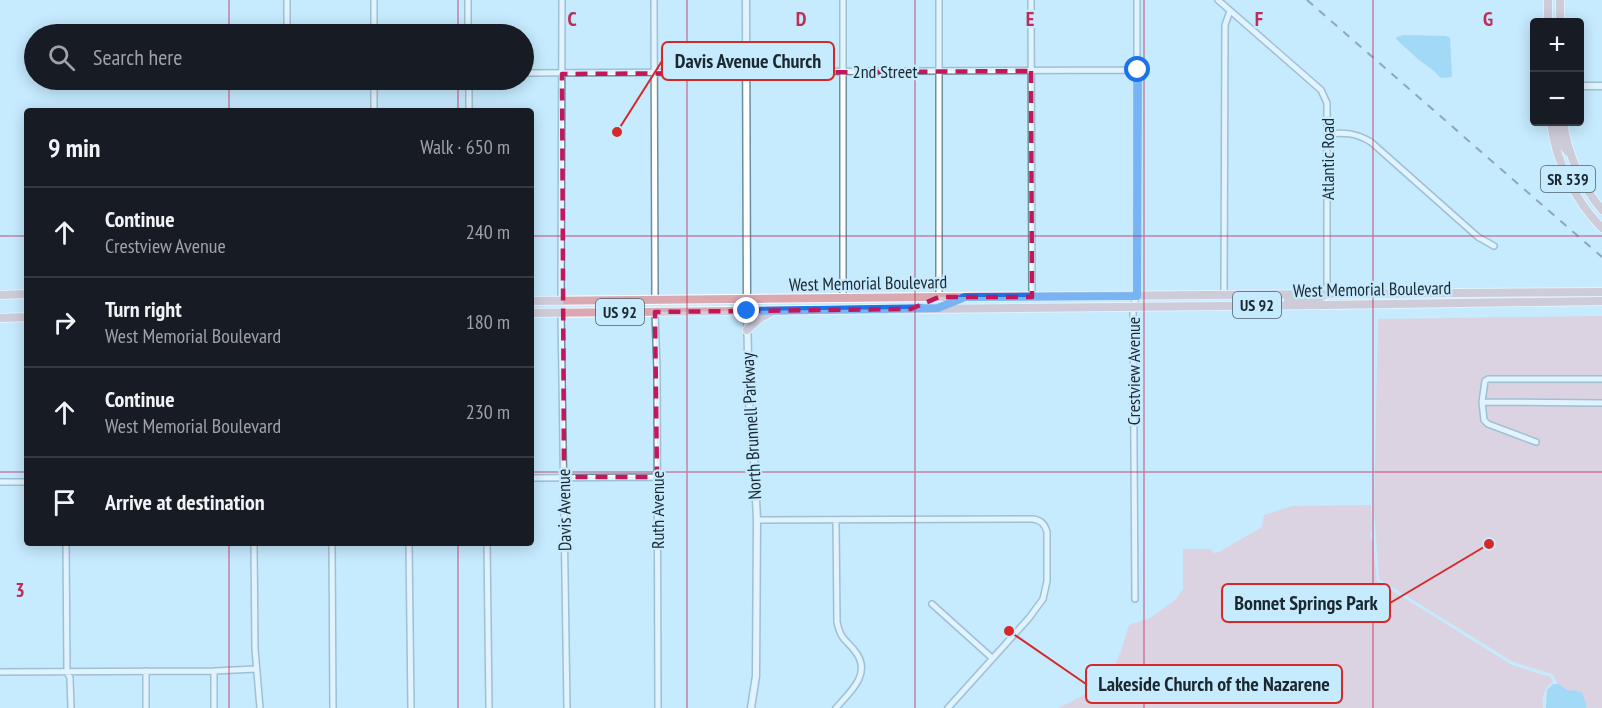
<!DOCTYPE html>
<html lang="en">
<head>
<meta charset="utf-8">
<style>
	:root { --surface:#171b24; --page:#20242c; --text:#f1f3f6; --muted:#9ea1a6; --line:#363941 }
	body { margin:0; font-family:"PT Sans Narrow",sans-serif; background:var(--page); color:var(--text) }
	.controls { position:absolute; right:18px; top:18px; display:grid; overflow:hidden; border-radius:6px; box-shadow:0 3px 15px #0003 }
	.controls button { width:54px; height:54px; display:grid; place-items:center; padding:0; border:0; border-bottom:2px solid var(--line); background:var(--surface); color:var(--text); font:30px sans-serif }
	.stop { position:absolute; width:18px; height:18px; margin:-14px; border:4px solid #1a73e8; border-radius:50%; background:#fff }
	.stop.end { background:#1a73e8; border-color:#fff; box-shadow:0 2px 6px #0008 }
	.list { margin:0; padding:0; list-style:none }
	h2 { display:flex; justify-content:space-between; align-items:center; height:78px; margin:0; padding:0 24px; font-size:26px }
	h2 small { font-size:20px; font-weight:400; color:var(--muted) }
	.list li { display:grid; grid-template-columns:39px 1fr auto; gap:18px; align-items:center; box-sizing:border-box; height:90px; padding:0 24px; border-top:2px solid var(--line) }
	.list b { display:block; font-size:22px; white-space:nowrap }
	.list p { margin:0; font-size:20px; white-space:nowrap; color:var(--muted) }
	.list em { font-size:20px; font-style:normal; color:var(--muted) }
	.icon { flex:none; width:33px; height:33px; fill:none; stroke:currentColor; stroke-width:2; stroke-linecap:round; stroke-linejoin:round }
	.map { position:relative; flex:none; width:1602px; height:708px; overflow:hidden }
	.search { position:absolute; background:var(--surface); box-shadow:0 3px 15px #0003; left:24px; top:24px; width:510px; height:66px; display:flex; align-items:center; gap:15px; box-sizing:border-box; padding:0 21px; border-radius:33px; color:var(--muted); font-size:22px }
	.panel { position:absolute; background:var(--surface); box-shadow:0 3px 15px #0003; left:24px; top:108px; width:510px; height:438px; border-radius:6px }
	.map>svg:first-child { display:block }
	.green { fill:#f6b9c1 }
	.water { fill:#73c5ef }
	.lines { fill:none; stroke-linecap:round; stroke-linejoin:round }
	.minor-casing { stroke:#6d8ea1; stroke-width:8 }
	.tertiary-casing { stroke:#6d8ea1; stroke-width:9 }
	.primary-casing { stroke:#fff; stroke-width:10 }
	.minor { stroke:#fff; stroke-width:5 }
	.tertiary { stroke:#fff; stroke-width:6 }
	.primary { stroke:#d9a8b0; stroke-width:8 }
	.rail { stroke:#475a65; stroke-width:2; stroke-dasharray:8 8; stroke-linecap:butt }
	.route { stroke:#1a73e8; stroke-width:8 }
	.marked { fill:none; stroke:#c2185b; stroke-width:4.5; stroke-dasharray:12 8; stroke-linejoin:round }
	.grid { fill:none; stroke:#bd2e55; stroke-width:1.5; stroke-opacity:0.55 }
	.labels { text-anchor:middle; dominant-baseline:central; stroke-width:4.5; stroke-linejoin:round; paint-order:stroke }
	.shield { fill:#c6eafe; stroke:#4e626e; stroke-width:1.5 }
	.shield-label { font-size:16px; font-weight:bold; fill:#1b2830 }
	.street-label { font-size:18px; fill:#1b2830; stroke:#c6eafe }
	.grid-label { font-size:20px; text-anchor:middle; font-weight:bold; fill:#bd2e55; stroke:#c6eafe; stroke-width:4.5; stroke-linejoin:round; paint-order:stroke }
	.leader { fill:none; stroke:#d62828; stroke-width:2 }
	.callout-dot { fill:#d62828; stroke:#c6eafe; stroke-width:2 }
	.callout { fill:#c6eafe; stroke:#d62828; stroke-width:2 }
	.callout-label { font-size:20px; text-anchor:middle; font-weight:bold; fill:#1b2830 }
</style>
</head>
<body>
<div class="map">
<svg width="1602" height="708" viewBox="0 0 1602 708">
	<rect width="100%" height="100%" fill="#c6eafe"/>
	<!-- green -->
	<path class="green" d="M1602 316V708H1546L1547 690 1553 684H1558L1552 674 1513 662 1379 579 1374 509 1378 319Z
		M1371 505 1372 528 1370 536 1373 542 1377 581 1512 665 1550 677 1553 681C1544 688 1542 697 1543 708H1058C1078 699 1099 688 1112 669 1120 659 1125 637 1129 625L1150 618 1175 600 1183 589V549H1210L1214 553 1219 552 1262 527 1264 515 1292 506Z"/>
	<!-- water -->
	<path class="water" d="M1403 35 1446 36 1450 38 1452 77 1441 78 1434 71 1419 60 1396 39 1397 37Z
		M1553 684H1558L1569 691 1574 690 1582 693 1587 705 1586 708H1546L1547 690Z"/>
	<g class="lines">
		<defs>
			<path id="minor" d="M287 0V34
				M374 0V34
				M468 0V34
				M654 0 655 300
				M843 0V298
				M939 0V297
				M1031 0 1032 297
				M1218 0 1321 90 1327 103V294
				M524 73 1138 70
				M374 111V80
				M469 111V80
				M1327 134C1344 132 1356 133 1371 142L1478 237 1494 246
				M1224 295 1225 25 1230 11
				M561 301 562 0
				M655 312 657 371 658 708
				M561 313 567 708
				M1482 402 1602 403
				M1536 442 1488 424 1484 420 1482 402 1485 381 1488 379H1602
				M531 478 657 477
				M0 482H27
				M757 520 1033 519C1041 520 1045 524 1047 532V581L1043 599 1029 618 948 708
				M836 520 837 622C841 642 848 640 857 654 871 675 849 693 836 708
				M66 543 67 672 70 678 71 708
				M254 543 255 649 260 708
				M332 543 333 708
				M409 543 411 708
				M487 543 489 708
				M1135 599 1133 306 1137 296V0
				M932 604 992 658
				M0 672 214 671 256 669
				M146 708V671
				M214 708V671"/>
			<path id="tertiary" d="M746 0 747 311 749 401 754 459 757 520 756 676 751 708
				M1580 86H1602"/>
			<path id="primary" d="M1548 0V22
				M1560 22V0
				M1551 122C1555 160 1575 201 1602 228
				M1556 122 1560 142 1568 152
				M1563 122C1568 154 1581 185 1602 210
				M0 295 27 294
				M1288 300H1314L1323 296
				M531 301 939 297 1602 292
				M531 313 1326 305 1602 301
				M0 318 27 317
				M747 330 760 318 770 313"/>
		</defs>
		<!-- minor casing -->
		<use href="#minor" class="minor-casing"/>
		<!-- tertiary casing -->
		<use href="#tertiary" class="tertiary-casing"/>
		<!-- primary casing -->
		<use href="#primary" class="primary-casing"/>
		<!-- minor -->
		<use href="#minor" class="minor"/>
		<!-- tertiary -->
		<use href="#tertiary" class="tertiary"/>
		<!-- primary -->
		<use href="#primary" class="primary"/>
		<!-- rail -->
		<path class="rail" d="M1307 0 1602 257"/>
	</g>
	<g class="lines">
		<!-- route -->
		<path class="route" d="M747 311 938 308 965 297 1137 296 1138 70"/>
	</g>
	<!-- marked area -->
	<path d="M0 0H1602V708H0ZM1031 71 1032 297H939L911 309 655 312 657 477H564L562 74Z" fill="#c6eafe" fill-opacity=".55" fill-rule="evenodd"/>
	<path class="marked" d="M1031 71 1032 297H939L911 309 655 312 657 477H564L562 74Z"/>
	<!-- grid -->
	<path class="grid" d="M229 0V34M458 0V34M687 0V708M915 0V708M1144 0V708M1373 0V708M229 80V111M458 80V111M0 236H27M531 236H1602M0 472H27M531 472H1602M229 543V708M458 543V708"/>
	<g class="labels">
		<!-- shield labels -->
		<g class="shield">
			<rect x="1541" y="166" width="54" height="26" rx="4.5"/>
			<rect x="1233" y="292" width="48" height="26" rx="4.5"/>
			<rect x="596" y="299" width="48" height="26" rx="4.5"/>
		</g>
		<g class="shield-label">
			<text x="1568" y="179">SR 539</text>
			<text x="1257" y="305">US 92</text>
			<text x="620" y="312">US 92</text>
		</g>
		<!-- street labels -->
		<g class="street-label">
			<text x="885" y="71">2nd Street</text>
			<text transform="translate(1327 159) rotate(-90)">Atlantic Road</text>
			<text transform="translate(868 283) rotate(-1)">West Memorial Boulevard</text>
			<text transform="translate(1372 289) rotate(-1)">West Memorial Boulevard</text>
			<text transform="translate(1133 371) rotate(-90)">Crestview Avenue</text>
			<text transform="translate(751 426) rotate(-93)">North Brunnell Parkway</text>
			<text transform="translate(564 510) rotate(-91)">Davis Avenue</text>
			<text transform="translate(657 510) rotate(-90)">Ruth Avenue</text>
		</g>
	</g>
	<g class="grid-label">
		<text x="572" y="26">C</text>
		<text x="801" y="26">D</text>
		<text x="1030" y="26">E</text>
		<text x="1259" y="26">F</text>
		<text x="1488" y="26">G</text>
		<text x="20" y="597">3</text>
	</g>
	<!-- callouts -->
	<path class="leader" d="M617 132L662 61M1489 544L1390 603M1009 631L1086 684"/>
	<g class="callout-dot">
		<circle cx="617" cy="132" r="6"/>
		<circle cx="1489" cy="544" r="6"/>
		<circle cx="1009" cy="631" r="6"/>
	</g>
	<g class="callout">
		<rect x="662" y="42" width="172" height="38" rx="6"/>
		<rect x="1222" y="584" width="168" height="38" rx="6"/>
		<rect x="1086" y="665" width="256" height="38" rx="6"/>
	</g>
	<g class="callout-label">
		<text x="748" y="68">Davis Avenue Church</text>
		<text x="1306" y="610">Bonnet Springs Park</text>
		<text x="1214" y="691">Lakeside Church of the Nazarene</text>
	</g>
</svg>
<div class="controls">
<button>+</button>
<button>−</button>
</div>
<div class="stop" style="left:1138px;top:70px"></div>
<div class="stop end" style="left:747px;top:311px"></div>
<div class="search"><svg class="icon" aria-label="search" viewBox="0 0 24 24"><circle cx="10" cy="10" r="6"/><path d="M15 15l6 6"/></svg>Search here</div>
<section class="panel">
<h2>9 min<small>Walk · 650 m</small></h2>
<ul class="list">
<li><svg class="icon" aria-label="ahead" viewBox="0 0 24 24"><path d="M12 20V5M6 11l6-6 6 6"/></svg><div><b>Continue</b><p>Crestview Avenue</p></div><em>240 m</em></li>
<li><svg class="icon" aria-label="right" viewBox="0 0 24 24"><path d="M7 20v-9h11M14 6l5 5-5 5"/></svg><div><b>Turn right</b><p>West Memorial Boulevard</p></div><em>180 m</em></li>
<li><svg class="icon" aria-label="ahead" viewBox="0 0 24 24"><path d="M12 20V5M6 11l6-6 6 6"/></svg><div><b>Continue</b><p>West Memorial Boulevard</p></div><em>230 m</em></li>
<li><svg class="icon" aria-label="arrive" viewBox="0 0 24 24"><path d="M6 21V4h12l-3 4 3 4H6"/></svg><div><b>Arrive at destination</b></div></li>
</ul>
</section>
</div>
</body>
</html>
